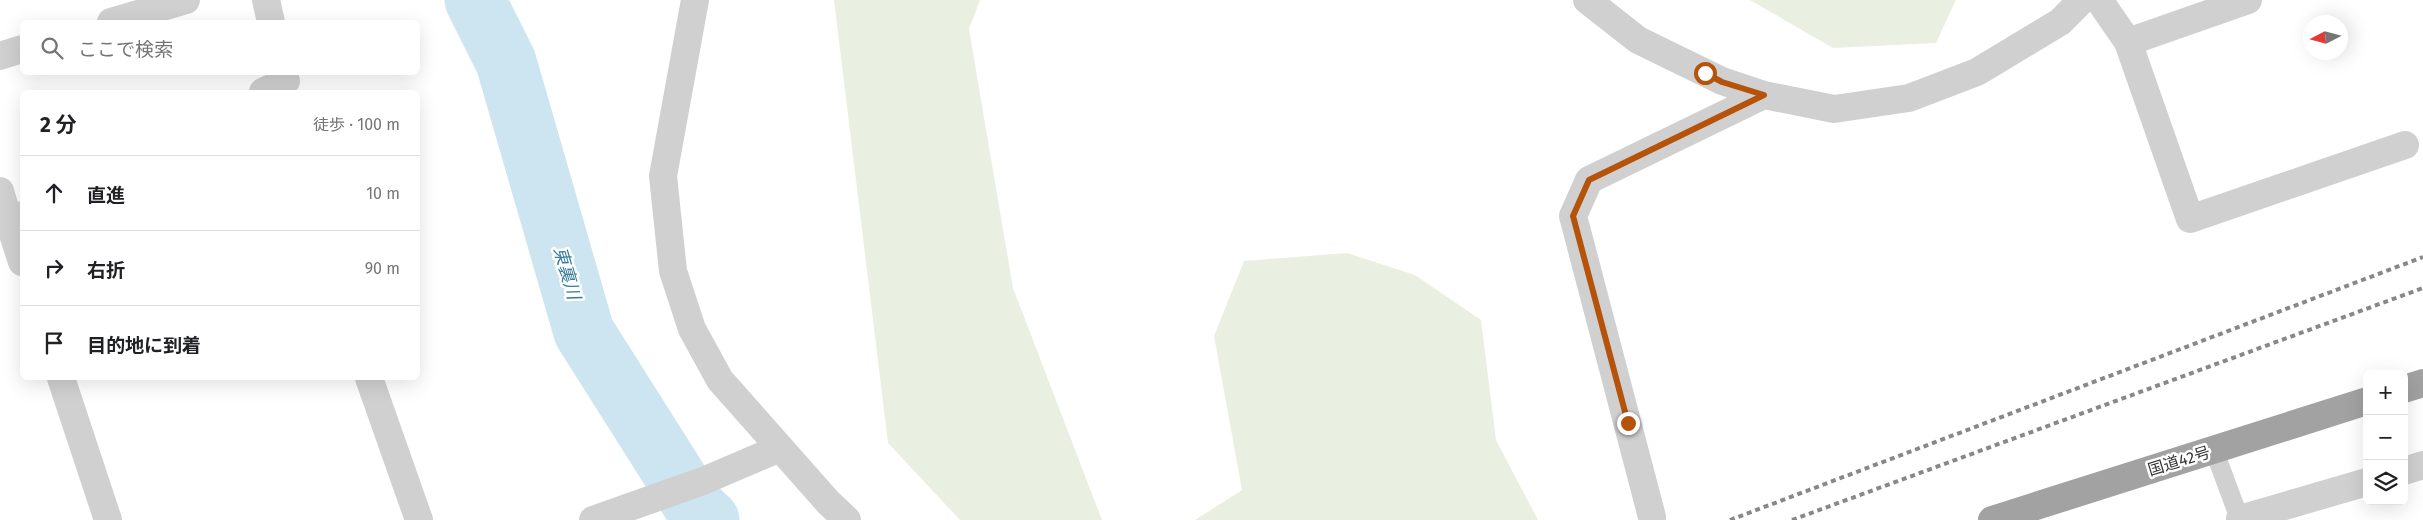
<!DOCTYPE html>
<html lang="ja">
<head>
<meta charset="utf-8">
<style>
	:root { --surface:#fff; --page:#f6f6f6; --text:#202124; --muted:#757577; --line:#e0e0e0 }
	body { margin:0; font-family:"Fira Sans","Noto Sans JP",sans-serif; background:var(--page); color:var(--text) }
	.controls { position:absolute; right:15px; bottom:15px; display:grid; overflow:hidden; border-radius:8px; box-shadow:0 5px 20px #0002 }
	.controls button { width:45px; height:45px; display:grid; place-items:center; padding:0; border:0; border-bottom:1px solid var(--line); background:var(--surface); color:var(--text); font:25px sans-serif }
	.compass { position:absolute; left:2303px; top:15px; width:45px; height:45px; border-radius:50%; background:var(--surface); box-shadow:0 5px 20px #0002; rotate:264deg }
	.stop { position:absolute; width:15px; height:15px; margin:-11px; border:4px solid #b45309; border-radius:50%; background:#fff }
	.stop.end { background:#b45309; border-color:#fff; box-shadow:0 1px 5px #0008 }
	.list { margin:0; padding:0; list-style:none }
	h2 { display:flex; justify-content:space-between; align-items:center; height:65px; margin:0; padding:0 20px; font-size:21px }
	h2 small { font-size:16px; font-weight:400; color:var(--muted) }
	.list li { display:grid; grid-template-columns:32px 1fr auto; gap:15px; align-items:center; box-sizing:border-box; height:75px; padding:0 20px; border-top:1px solid var(--line) }
	.list b { display:block; font-size:19px; white-space:nowrap }
	.list em { font-size:16px; font-style:normal; color:var(--muted) }
	.icon { flex:none; width:28px; height:28px; fill:none; stroke:currentColor; stroke-width:2; stroke-linecap:round; stroke-linejoin:round }
	.map { position:relative; flex:none; width:2423px; height:520px; overflow:hidden }
	.search { position:absolute; background:var(--surface); box-shadow:0 5px 20px #0002; left:20px; top:20px; width:400px; height:55px; display:flex; align-items:center; gap:12px; box-sizing:border-box; padding:0 18px; border-radius:8px; color:var(--muted); font-size:19px }
	.panel { position:absolute; background:var(--surface); box-shadow:0 5px 20px #0002; left:20px; top:90px; width:400px; height:290px; border-radius:8px }
	.map>svg:first-child { display:block }
	.green { fill:#eaf0e1 }
	.lines { fill:none; stroke-linecap:round; stroke-linejoin:round }
	.river { stroke:#cce5f0; stroke-width:61 }
	.service { stroke:#d0d0d0; stroke-width:19 }
	.minor { stroke:#d0d0d0; stroke-width:28 }
	.trunk { stroke:#a2a2a2; stroke-width:28 }
	.rail { stroke:#888; stroke-width:4; stroke-dasharray:5 4; stroke-linecap:butt }
	.route { stroke:#b45309; stroke-width:6 }
	.labels { text-anchor:middle; dominant-baseline:central; stroke-width:5; stroke-linejoin:round; paint-order:stroke }
	.street-label { font-size:16px; fill:#333; stroke:#fff }
	.water-label { font-size:18px; font-style:italic; fill:#387d9e; stroke:#fff }
</style>
</head>
<body>
<div class="map">
<svg width="2423" height="520" viewBox="0 0 2423 520">
	<rect width="100%" height="100%" fill="#fff"/>
	<!-- green -->
	<path class="green" d="M834 0H980L969 29 1013 288 1102 520H960L888 443Z
		M1750 0H1956L1936 43 1833 48Z
		M1347 253 1415 275 1481 320 1496 440 1538 520H1195L1242 490 1214 336 1244 261Z"/>
	<g class="lines">
		<!-- river -->
		<path class="river" d="M475 0 506 62 584 332 694 506 709 520"/>
		<!-- service -->
		<path class="service" d="M2214 450 2240 520"/>
		<!-- minor -->
		<path class="minor" d="M266 0 271 22
			M695 0 663 176 673 271 692 329 720 380 828 502 847 520
			M1587 0 1638 40 1722 81 1764 95 1834 109 1909 98 1977 72 2060 22 2082 0
			M2099 0 2128 42 2190 219 2405 145
			M111 22 186 0
			M2128 42 2248 0
			M0 56 22 49
			M263 92 286 81
			M0 191 9 222
			M22 215 9 222 22 262
			M61 378 108 520
			M369 378 419 520
			M2404 471 2423 465
			M1652 517 1573 216 1589 180 1764 95
			M2240 519 2367 482
			M593 520 703 481 780 448"/>
		<!-- trunk -->
		<path class="trunk" d="M2404 389 2423 383
			M1992 520 2367 401"/>
		<!-- rail -->
		<path class="rail" d="M1730 520 2423 257
			M1792 520 2423 288"/>
	</g>
	<g class="lines">
		<!-- route -->
		<path class="route" d="M1628 423 1573 216 1589 180 1764 95 1722 82 1705 73"/>
	</g>
	<g class="labels">
		<!-- street labels -->
		<g class="street-label">
			<text transform="translate(2179 461) rotate(-17)">国道42号</text>
		</g>
		<!-- water labels -->
		<g class="water-label">
			<text transform="translate(567 273) rotate(74)">東裏川</text>
		</g>
	</g>
</svg>
<div class="controls">
<button>+</button>
<button>−</button>
<button><svg class="icon" aria-label="layers" viewBox="0 0 24 24"><path d="M12 4l9 5-9 5-9-5zM3 14l9 5 9-5"/></svg></button>
</div>
<svg class="compass" viewBox="-18 -18 36 36"><path d="M0-13l5 13h-10z" fill="#e53935"/><path d="M0 13l5-13h-10z" fill="#757577"/></svg>
<div class="stop" style="left:1705px;top:73px"></div>
<div class="stop end" style="left:1628px;top:423px"></div>
<div class="search"><svg class="icon" aria-label="search" viewBox="0 0 24 24"><circle cx="10" cy="10" r="6"/><path d="M15 15l6 6"/></svg>ここで検索</div>
<section class="panel">
<h2>2 分<small>徒歩 · 100 m</small></h2>
<ul class="list">
<li><svg class="icon" aria-label="ahead" viewBox="0 0 24 24"><path d="M12 20V5M6 11l6-6 6 6"/></svg><div><b>直進</b></div><em>10 m</em></li>
<li><svg class="icon" aria-label="right" viewBox="0 0 24 24"><path d="M7 20v-9h11M14 6l5 5-5 5"/></svg><div><b>右折</b></div><em>90 m</em></li>
<li><svg class="icon" aria-label="arrive" viewBox="0 0 24 24"><path d="M6 21V4h12l-3 4 3 4H6"/></svg><div><b>目的地に到着</b></div></li>
</ul>
</section>
</div>
</body>
</html>
